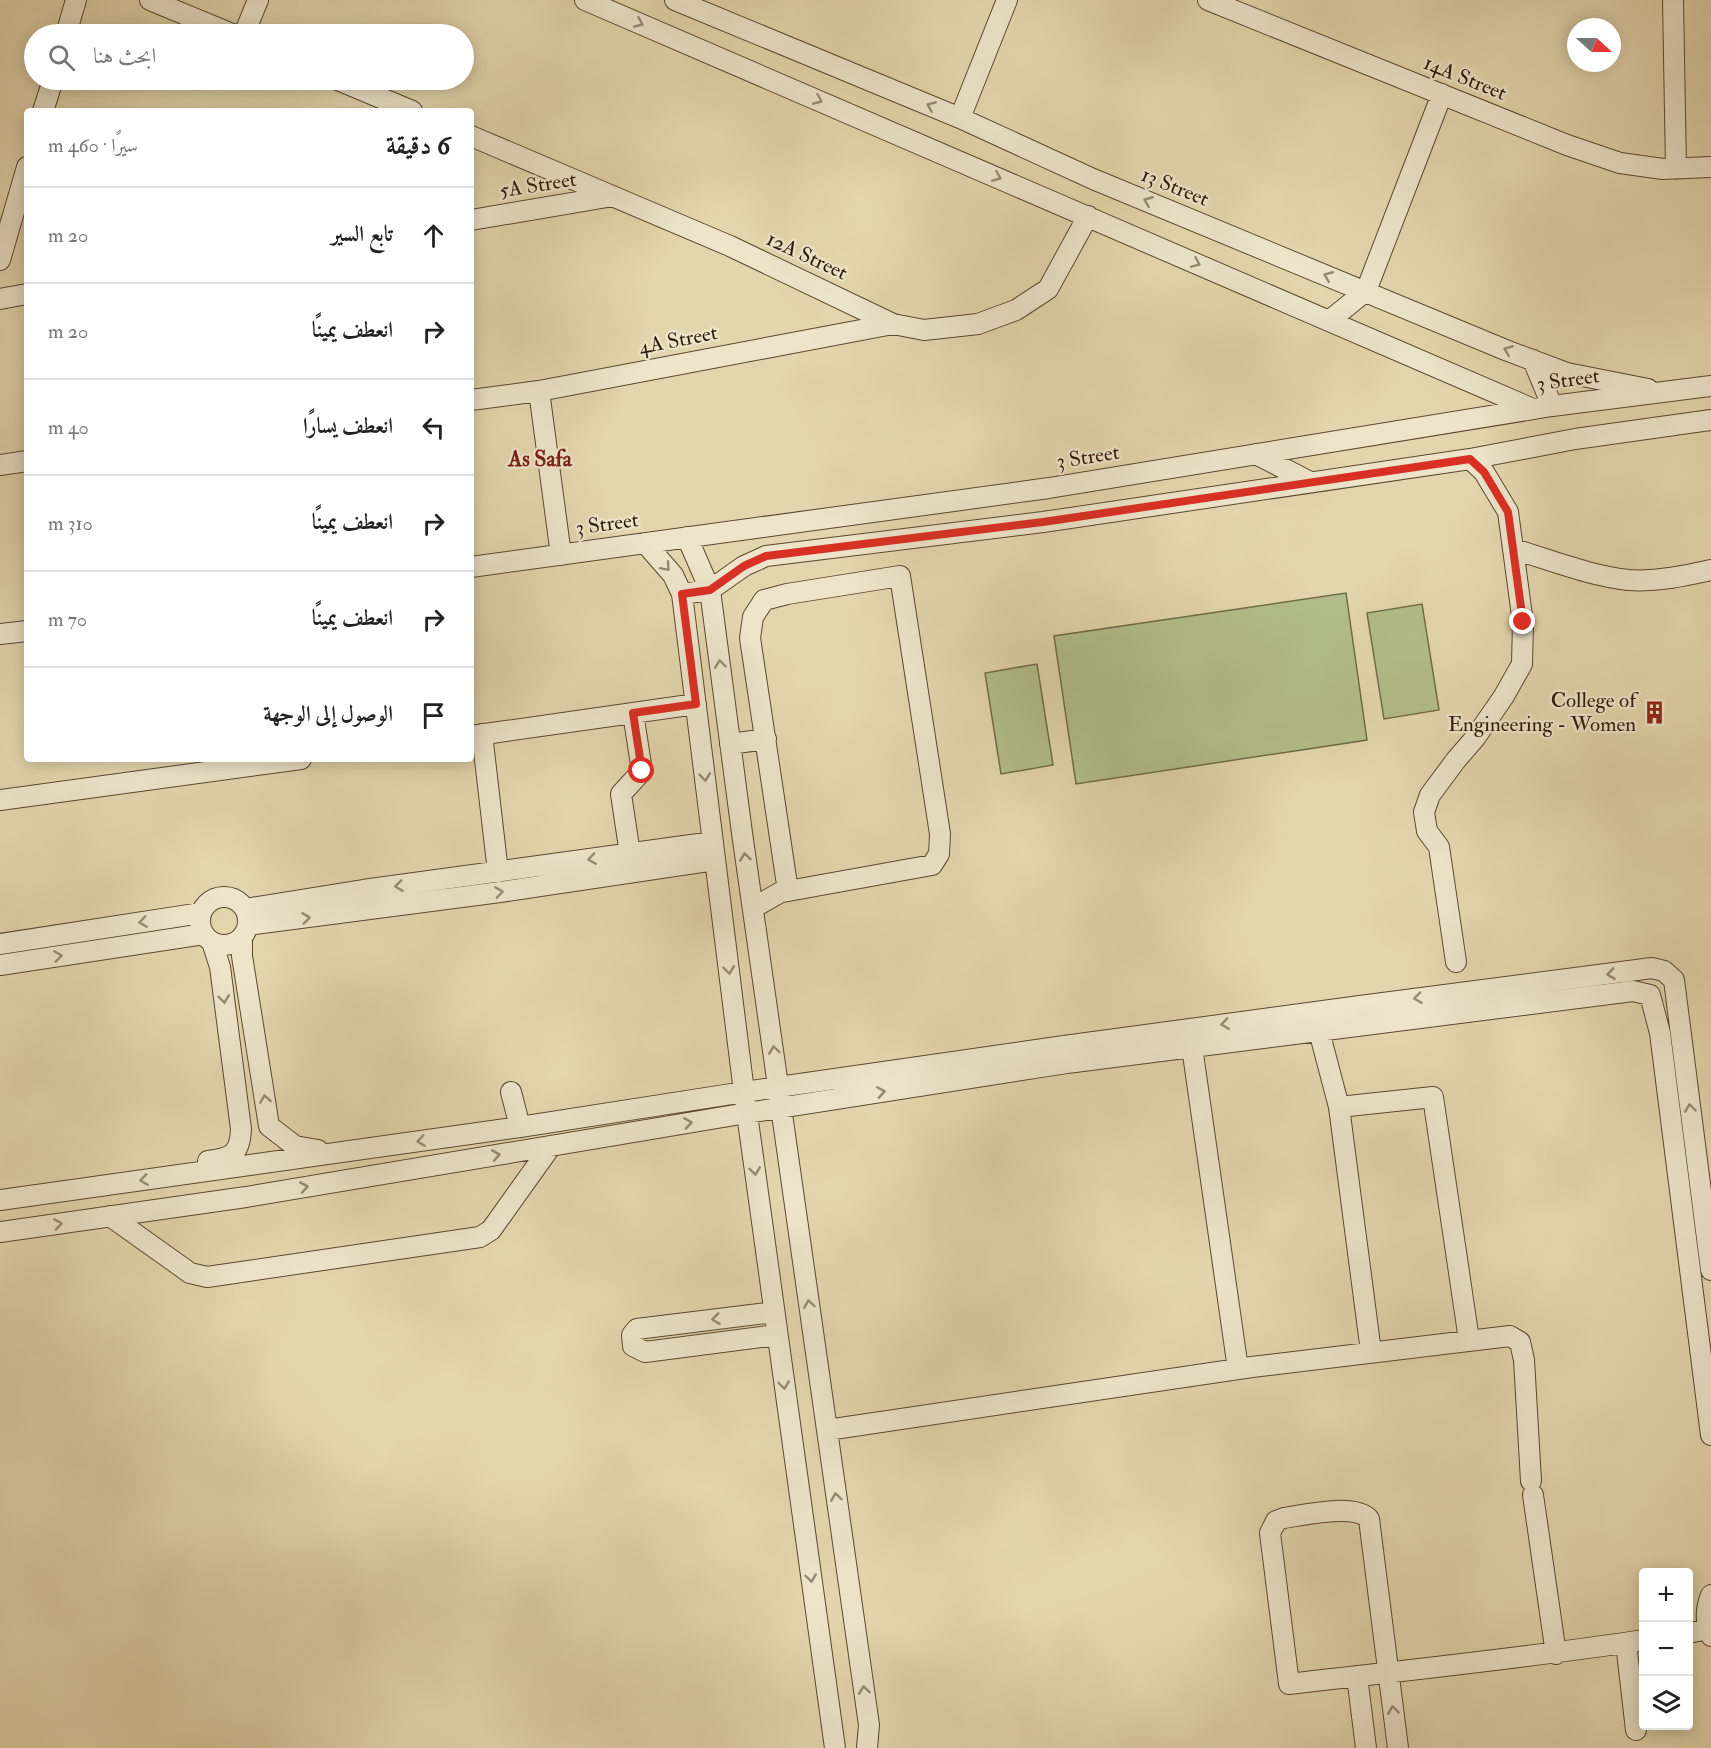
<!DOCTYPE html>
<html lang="ar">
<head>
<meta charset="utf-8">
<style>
	:root { --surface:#fff; --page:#f2f2f2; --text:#222; --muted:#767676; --line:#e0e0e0 }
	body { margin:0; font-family:"IM FELL Double Pica",Amiri,serif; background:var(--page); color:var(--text); direction:rtl }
	.controls { position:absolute; right:18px; bottom:18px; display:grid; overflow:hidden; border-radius:6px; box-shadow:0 3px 15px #0003 }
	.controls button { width:54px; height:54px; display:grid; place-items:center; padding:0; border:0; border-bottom:2px solid var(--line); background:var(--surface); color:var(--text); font:30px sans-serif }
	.compass { position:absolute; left:1567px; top:18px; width:54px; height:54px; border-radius:50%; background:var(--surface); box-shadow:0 3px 15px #0003; rotate:111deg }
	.stop { position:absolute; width:18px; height:18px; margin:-14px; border:4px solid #d93025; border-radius:50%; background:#fff }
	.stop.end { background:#d93025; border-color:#fff; box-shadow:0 2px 6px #0008 }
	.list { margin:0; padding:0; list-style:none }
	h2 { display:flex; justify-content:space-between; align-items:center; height:78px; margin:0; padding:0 24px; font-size:26px }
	h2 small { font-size:20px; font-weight:400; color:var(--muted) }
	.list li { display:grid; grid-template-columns:39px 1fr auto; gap:18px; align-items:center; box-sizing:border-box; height:96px; padding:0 24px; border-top:2px solid var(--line) }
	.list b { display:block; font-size:22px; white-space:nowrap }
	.list em { font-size:20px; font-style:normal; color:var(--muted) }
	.icon { flex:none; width:33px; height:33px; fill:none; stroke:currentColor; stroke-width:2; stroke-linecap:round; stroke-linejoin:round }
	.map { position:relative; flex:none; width:1711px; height:1748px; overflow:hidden; direction:ltr }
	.search { position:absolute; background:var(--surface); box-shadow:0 3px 15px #0003; left:24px; top:24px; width:450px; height:66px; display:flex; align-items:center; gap:15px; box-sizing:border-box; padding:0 21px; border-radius:33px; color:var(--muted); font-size:22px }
	.panel { position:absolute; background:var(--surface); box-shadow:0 3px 15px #0003; left:24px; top:108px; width:450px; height:654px; border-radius:6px; direction:rtl }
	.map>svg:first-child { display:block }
	.green { fill:#b2bd8b; stroke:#706b49; stroke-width:1.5 }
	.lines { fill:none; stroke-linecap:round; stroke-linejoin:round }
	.minor-casing { stroke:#5b4830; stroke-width:22 }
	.minor { stroke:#ede4ca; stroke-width:20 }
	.oneway { stroke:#978972 }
	.route { stroke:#d93025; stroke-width:8 }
	.labels { text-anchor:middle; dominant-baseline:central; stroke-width:4.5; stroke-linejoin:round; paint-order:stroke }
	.street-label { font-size:21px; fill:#2e1907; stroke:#ede4ca }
	.poi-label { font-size:21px; fill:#2e1907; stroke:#ede4ca; text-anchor:end }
	.neighbourhood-label { font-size:22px; font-weight:bold; fill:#7a1f14; stroke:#ede4ca }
</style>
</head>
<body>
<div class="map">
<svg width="1711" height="1748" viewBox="0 0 1711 1748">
	<rect width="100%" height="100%" fill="#e3d5ad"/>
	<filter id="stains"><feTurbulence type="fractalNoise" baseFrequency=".00333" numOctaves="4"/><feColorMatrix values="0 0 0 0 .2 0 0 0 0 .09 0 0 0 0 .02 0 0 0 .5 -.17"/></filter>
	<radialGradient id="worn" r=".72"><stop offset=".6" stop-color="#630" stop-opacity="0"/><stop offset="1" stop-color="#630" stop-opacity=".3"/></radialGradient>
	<!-- green -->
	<path class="green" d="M1346 593 1367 740 1076 784 1054 636Z
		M1422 604 1439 710 1384 719 1367 613Z
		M1037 664 1053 765 1001 774 985 673Z"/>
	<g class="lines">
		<defs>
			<path id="minor" d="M150 0 232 34
				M585 0 1533 409
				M675 0 960 118 1093 179 1508 351 1567 373 1648 389
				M1208 0 1567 145 1620 163 1663 169 1711 167
				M1673 0 1676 169
				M66 34 76 0
				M244 34 258 0
				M338 80 412 111
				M43 111 53 80
				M960 118 1007 0
				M471 136 730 246 893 324 924 330 978 324 1016 310 1048 289 1088 216
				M471 220 613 196
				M0 260 27 167
				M0 299 27 294
				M1330 320 1366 291 1442 94
				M1533 360 1552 406
				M539 391 561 555
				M471 400 539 391 893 324
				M1256 454 1310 482
				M1470 459 1575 439 1711 420
				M0 465 27 461
				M687 537 710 590 742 833 869 1725 867 1748
				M645 543 673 575 682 594 744 1092 835 1748
				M1513 549C1551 560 1590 576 1629 580 1656 582 1684 576 1711 570
				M471 567 1049 488 1552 406 1711 386
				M682 594 710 590 744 566 766 556 1043 522 1470 459 1484 472 1508 512 1523 623 1522 664 1504 696 1475 738 1456 760 1430 795 1424 812 1427 831 1439 847 1456 962
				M0 634 27 631
				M482 734 498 872
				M471 736 696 704
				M730 744 766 739
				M0 800 301 759
				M630 854 621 794 642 771 633 713
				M200 921a24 24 0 1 1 48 0a24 24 0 1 1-48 0Z
				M753 908 781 892 788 891 932 865 939 854 940 834 900 576 787 594 764 600 753 617 750 638 788 891
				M245 909 363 890 713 842
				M248 925 500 892 715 860
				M242 938V956L269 1126 295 1146 318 1150
				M0 944 201 913
				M0 965 204 934
				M1318 1020 1319 1031 1339 1107 1371 1352
				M1192 1047 1238 1369
				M511 1092 520 1127
				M1339 1107 1433 1097 1469 1340
				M208 1161C232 1158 240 1154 241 1129L220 967 212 942
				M0 1200 520 1127 744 1092 1064 1046 1360 1006 1652 968 1664 971 1674 980 1711 1270
				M110 1216 190 1273 207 1277 480 1237 491 1230 551 1146
				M0 1232 246 1197 747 1113 1067 1063 1633 991 1650 995 1660 1033 1711 1435
				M774 1312 637 1329 632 1335 633 1346 645 1352 777 1335
				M827 1430 1252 1367 1510 1336 1520 1342 1524 1360 1531 1481
				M1533 1495 1556 1654
				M1711 1595C1705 1610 1705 1622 1711 1636
				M1688 1633 1708 1629
				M1626 1643 1636 1730
				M1357 1676 1366 1748
				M1398 1748 1369 1519C1355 1503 1304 1515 1284 1518L1276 1521 1270 1533 1289 1684C1407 1670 1526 1658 1644 1640"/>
		</defs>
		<!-- minor casing -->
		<use href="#minor" class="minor-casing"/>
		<!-- minor -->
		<use href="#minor" class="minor"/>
	</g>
	<!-- one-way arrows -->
	<defs><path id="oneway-chevron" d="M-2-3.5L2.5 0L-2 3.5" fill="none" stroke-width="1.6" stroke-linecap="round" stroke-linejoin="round" transform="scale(1.5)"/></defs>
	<g class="oneway">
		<use href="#oneway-chevron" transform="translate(639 23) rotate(23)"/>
		<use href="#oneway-chevron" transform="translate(818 100) rotate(23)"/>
		<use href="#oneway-chevron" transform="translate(931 106) rotate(-157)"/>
		<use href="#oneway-chevron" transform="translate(997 177) rotate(23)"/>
		<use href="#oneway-chevron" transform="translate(1148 201) rotate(-158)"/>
		<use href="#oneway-chevron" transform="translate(1196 263) rotate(23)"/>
		<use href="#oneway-chevron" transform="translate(1328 276) rotate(-158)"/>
		<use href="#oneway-chevron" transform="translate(1508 350) rotate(-158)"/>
		<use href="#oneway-chevron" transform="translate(666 567) rotate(49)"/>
		<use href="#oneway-chevron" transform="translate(720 664) rotate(-97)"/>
		<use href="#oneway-chevron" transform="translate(705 777) rotate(83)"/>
		<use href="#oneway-chevron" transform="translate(745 857) rotate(-98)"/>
		<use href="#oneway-chevron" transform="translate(592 859) rotate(172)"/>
		<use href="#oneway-chevron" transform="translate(399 886) rotate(173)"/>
		<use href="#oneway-chevron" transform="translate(499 892) rotate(-8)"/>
		<use href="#oneway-chevron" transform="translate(306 918) rotate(-7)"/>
		<use href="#oneway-chevron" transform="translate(143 922) rotate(172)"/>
		<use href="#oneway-chevron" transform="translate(58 956) rotate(-8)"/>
		<use href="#oneway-chevron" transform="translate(729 970) rotate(83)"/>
		<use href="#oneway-chevron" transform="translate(1611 974) rotate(173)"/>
		<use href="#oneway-chevron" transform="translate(1418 998) rotate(173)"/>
		<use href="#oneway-chevron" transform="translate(224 999) rotate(83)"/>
		<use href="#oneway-chevron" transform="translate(1225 1024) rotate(172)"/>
		<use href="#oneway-chevron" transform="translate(774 1050) rotate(-98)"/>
		<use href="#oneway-chevron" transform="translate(881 1092) rotate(-9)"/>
		<use href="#oneway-chevron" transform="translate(265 1099) rotate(-99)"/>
		<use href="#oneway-chevron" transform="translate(1690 1108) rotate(-97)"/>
		<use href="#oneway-chevron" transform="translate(688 1123) rotate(-9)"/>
		<use href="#oneway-chevron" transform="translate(421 1141) rotate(172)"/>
		<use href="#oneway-chevron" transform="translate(496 1155) rotate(-10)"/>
		<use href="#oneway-chevron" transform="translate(755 1171) rotate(82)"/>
		<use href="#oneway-chevron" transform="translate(144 1180) rotate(172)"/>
		<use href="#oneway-chevron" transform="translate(304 1187) rotate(-10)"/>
		<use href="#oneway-chevron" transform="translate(58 1224) rotate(-8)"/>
		<use href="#oneway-chevron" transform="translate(809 1304) rotate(-98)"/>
		<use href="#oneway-chevron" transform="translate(716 1319) rotate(173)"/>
		<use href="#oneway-chevron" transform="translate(784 1385) rotate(82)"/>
		<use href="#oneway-chevron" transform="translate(836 1497) rotate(-98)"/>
		<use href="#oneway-chevron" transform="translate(811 1578) rotate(82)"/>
		<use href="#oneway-chevron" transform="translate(864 1690) rotate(-98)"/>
		<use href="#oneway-chevron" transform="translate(1393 1710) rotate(-97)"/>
	</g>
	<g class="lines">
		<!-- route -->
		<path class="route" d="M642 771 633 713 696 704 682 594 710 590 744 566 766 556 1043 522 1470 459 1484 472 1508 512 1523 622"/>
	</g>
	<!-- icons -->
	<defs>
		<symbol id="building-bare" viewBox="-9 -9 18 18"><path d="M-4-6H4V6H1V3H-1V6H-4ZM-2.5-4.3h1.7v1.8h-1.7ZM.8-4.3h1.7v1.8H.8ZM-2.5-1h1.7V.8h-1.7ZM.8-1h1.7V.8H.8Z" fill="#8f2418" stroke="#ede4ca" stroke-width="2.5" paint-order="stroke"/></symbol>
	</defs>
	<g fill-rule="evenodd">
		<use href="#building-bare" x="1638" y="696" width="33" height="33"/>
	</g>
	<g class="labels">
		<!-- street labels -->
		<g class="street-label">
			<text transform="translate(1465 78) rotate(22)">14A Street</text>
			<text transform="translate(538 185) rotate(-9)">5A Street</text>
			<text transform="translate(1175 187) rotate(22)">13 Street</text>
			<text transform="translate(807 256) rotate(25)">12A Street</text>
			<text transform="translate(678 340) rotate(-11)">4A Street</text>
			<text transform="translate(1568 380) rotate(-8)">3 Street</text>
			<text transform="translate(1088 457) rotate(-9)">3 Street</text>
			<text transform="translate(607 524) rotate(-8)">3 Street</text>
		</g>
		<!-- poi labels -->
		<g class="poi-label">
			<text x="1636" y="700">College of<tspan x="1636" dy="24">Engineering - Women</tspan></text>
		</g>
		<!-- neighbourhood labels -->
		<g class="neighbourhood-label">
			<text x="540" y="459">As Safa</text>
		</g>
	</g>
	<rect width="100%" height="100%" filter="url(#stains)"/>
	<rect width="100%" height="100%" fill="url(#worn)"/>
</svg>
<div class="controls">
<button>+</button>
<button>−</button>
<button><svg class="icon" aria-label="layers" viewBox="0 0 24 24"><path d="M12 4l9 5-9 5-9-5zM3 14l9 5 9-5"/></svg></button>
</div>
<svg class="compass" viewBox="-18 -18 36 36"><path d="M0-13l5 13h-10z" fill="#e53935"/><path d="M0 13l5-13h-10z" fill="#767676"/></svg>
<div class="stop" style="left:642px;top:771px"></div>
<div class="stop end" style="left:1523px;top:622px"></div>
<div class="search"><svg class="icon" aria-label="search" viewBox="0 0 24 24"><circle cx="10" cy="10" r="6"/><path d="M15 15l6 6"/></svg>ابحث هنا</div>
<section class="panel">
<h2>6 دقيقة<small>سيرًا · 460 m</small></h2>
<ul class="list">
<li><svg class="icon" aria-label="ahead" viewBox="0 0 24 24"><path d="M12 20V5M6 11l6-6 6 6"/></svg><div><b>تابع السير</b></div><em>20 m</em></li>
<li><svg class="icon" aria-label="right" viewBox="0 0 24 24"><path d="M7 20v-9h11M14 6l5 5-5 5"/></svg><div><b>انعطف يمينًا</b></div><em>20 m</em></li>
<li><svg class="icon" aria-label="left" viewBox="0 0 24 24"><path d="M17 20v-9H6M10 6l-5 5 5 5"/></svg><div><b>انعطف يسارًا</b></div><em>40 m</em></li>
<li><svg class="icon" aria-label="right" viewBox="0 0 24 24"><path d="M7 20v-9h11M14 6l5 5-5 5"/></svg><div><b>انعطف يمينًا</b></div><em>310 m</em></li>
<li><svg class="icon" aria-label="right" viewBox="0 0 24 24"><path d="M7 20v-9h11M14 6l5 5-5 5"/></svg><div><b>انعطف يمينًا</b></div><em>70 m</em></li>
<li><svg class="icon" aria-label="arrive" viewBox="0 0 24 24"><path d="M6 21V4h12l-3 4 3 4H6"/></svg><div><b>الوصول إلى الوجهة</b></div></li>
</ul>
</section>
</div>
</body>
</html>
